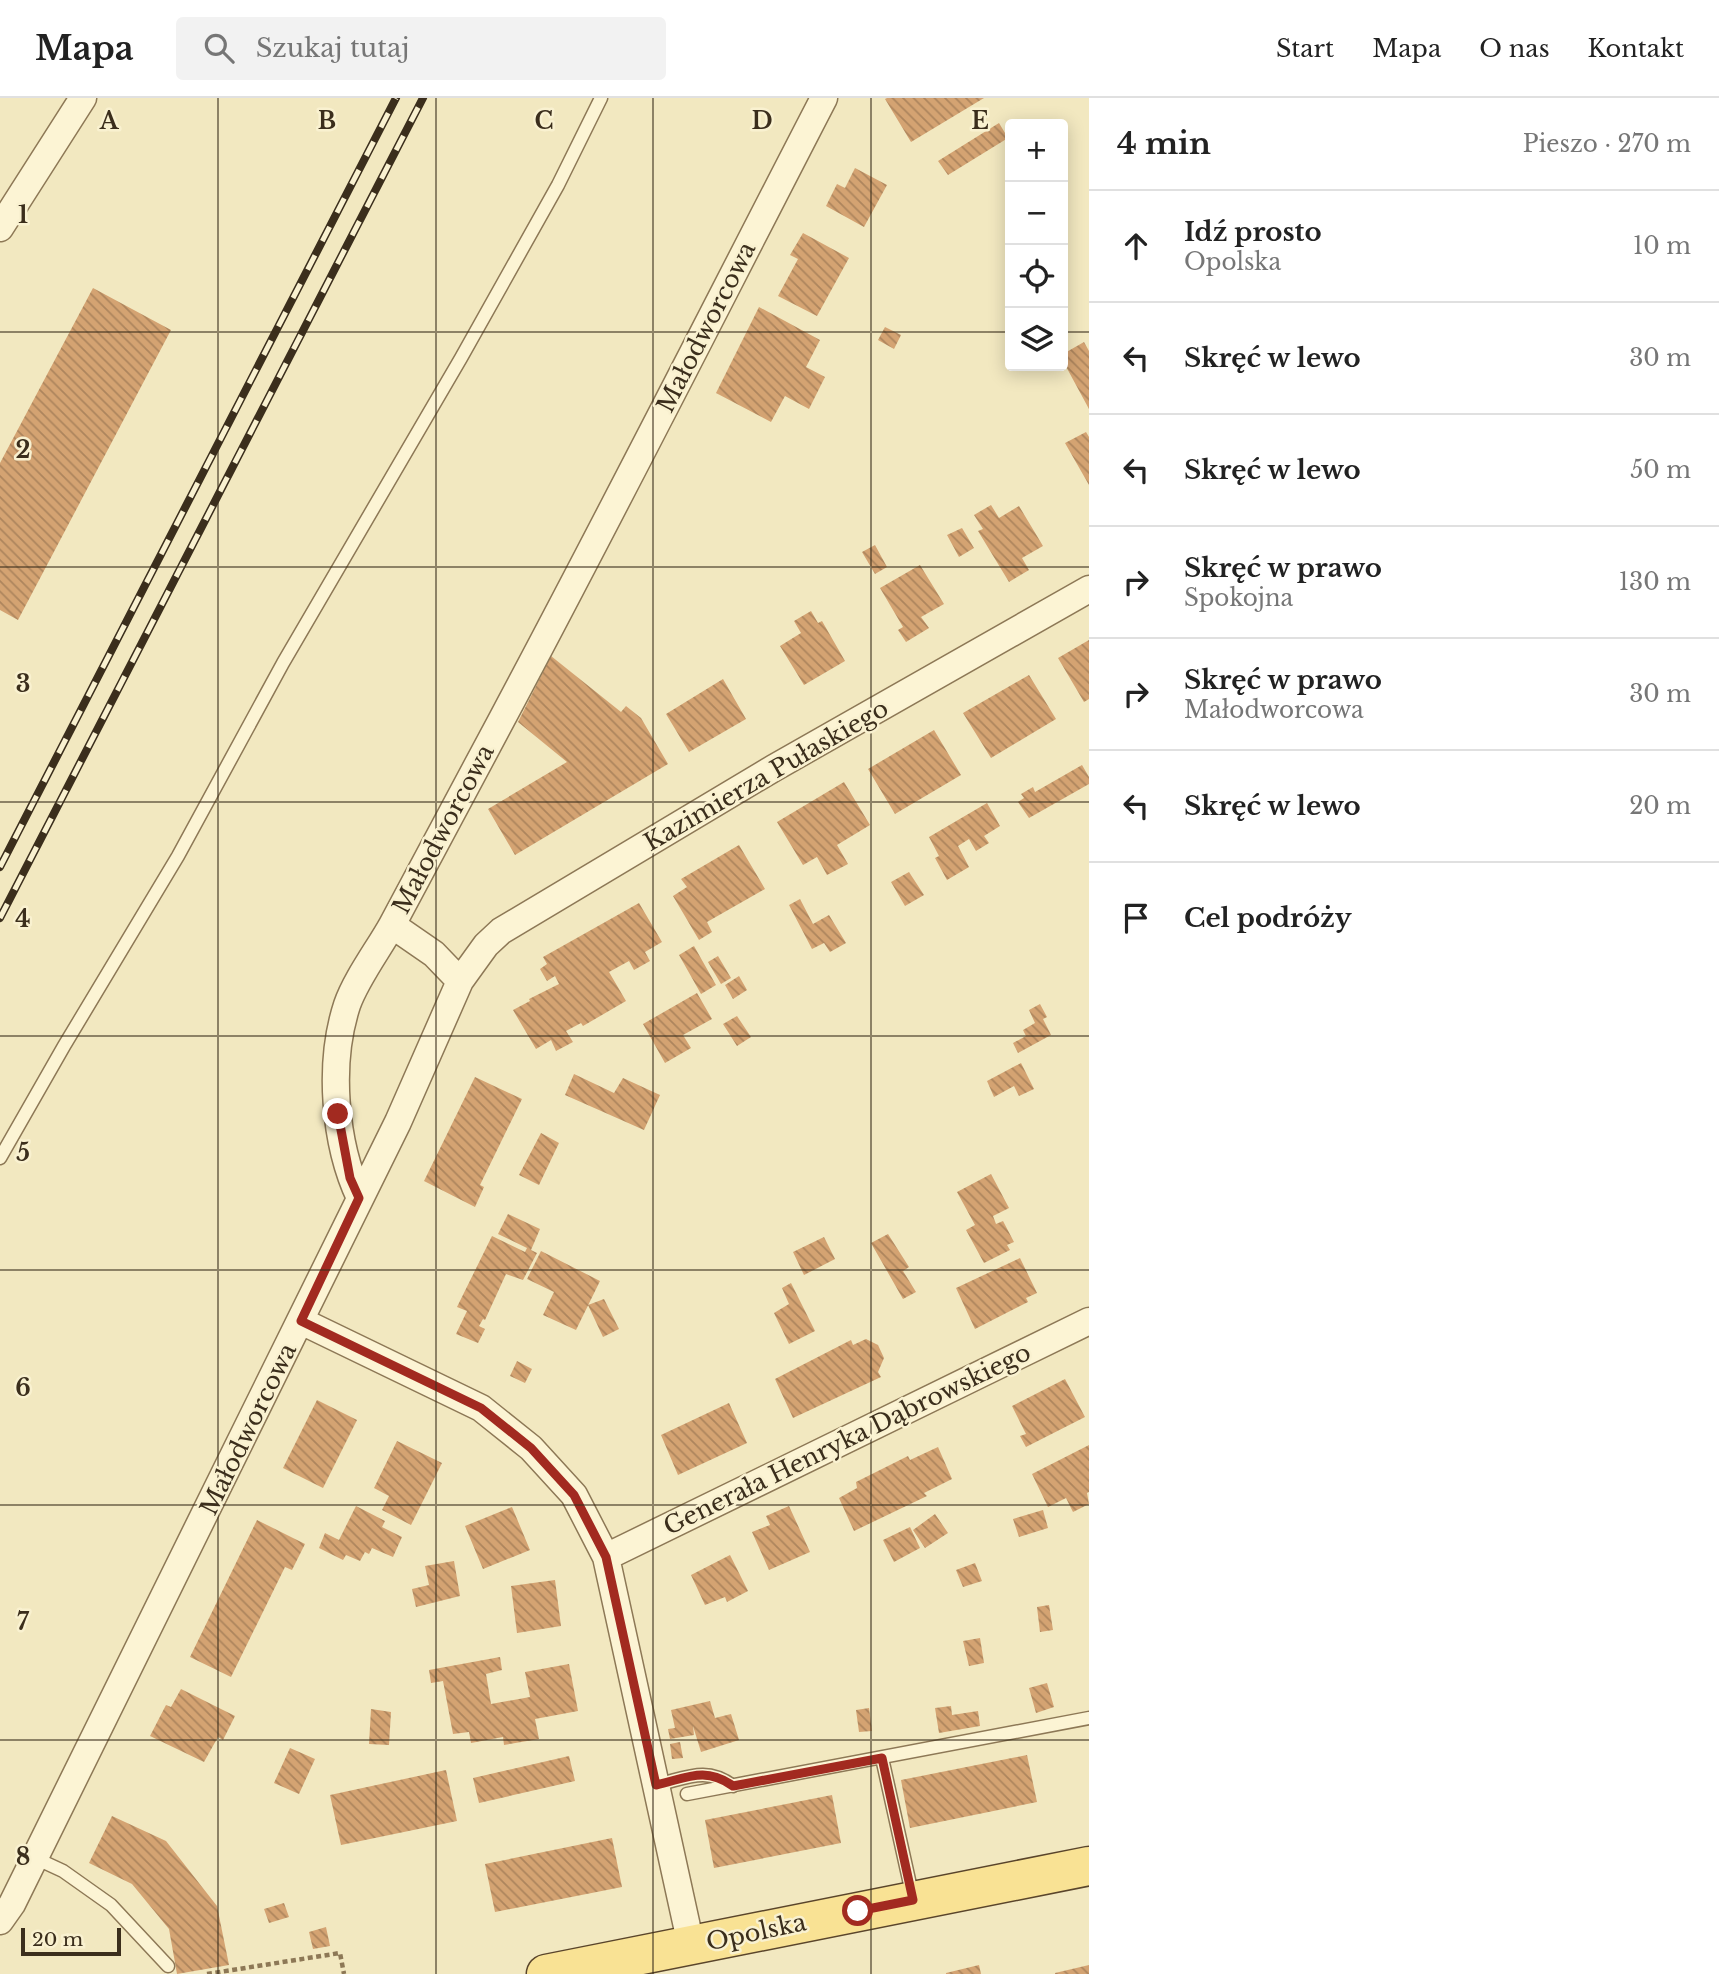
<!DOCTYPE html>
<html lang="pl">
<head>
<meta charset="utf-8">
<style>
	:root { --surface:#fff; --page:#f2f2f2; --text:#222; --muted:#767676; --line:#e0e0e0 }
	body { margin:0; font-family:"Libre Baskerville",serif; background:var(--page); color:var(--text) }
	.controls { position:absolute; right:21px; top:21px; display:grid; overflow:hidden; border-radius:7px; box-shadow:0 4px 18px #0003 }
	.controls button { width:63px; height:63px; display:grid; place-items:center; padding:0; border:0; border-bottom:2px solid var(--line); background:var(--surface); color:var(--text); font:35px sans-serif }
	.scale { position:absolute; left:21px; bottom:18px; width:100px; box-sizing:border-box; padding-left:7px; border:4px solid #3b2e1c; border-top:0; font-size:19px; line-height:24px; white-space:nowrap; color:#3b2e1c; -webkit-text-stroke:5px #f9f1d0; paint-order:stroke }
	.stop { position:absolute; width:21px; height:21px; margin:-16px; border:5px solid #a22a20; border-radius:50%; background:#fff }
	.stop.end { background:#a22a20; border-color:#fff; box-shadow:0 2px 7px #0008 }
	.list { margin:0; padding:0; list-style:none }
	h2 { display:flex; justify-content:space-between; align-items:center; height:91px; margin:0; padding:0 28px; font-size:30px }
	h2 small { font-size:23px; font-weight:400; color:var(--muted) }
	.list li { display:grid; grid-template-columns:46px 1fr auto; gap:21px; align-items:center; box-sizing:border-box; height:112px; padding:0 28px; border-top:2px solid var(--line) }
	.list b { display:block; font-size:26px; white-space:nowrap }
	.list p { margin:0; font-size:23px; white-space:nowrap; color:var(--muted) }
	.list em { font-size:23px; font-style:normal; color:var(--muted) }
	.icon { flex:none; width:38px; height:38px; fill:none; stroke:currentColor; stroke-width:2; stroke-linecap:round; stroke-linejoin:round }
	.map { position:relative; flex:none; width:1089px; height:1876px; overflow:hidden }
	header { display:flex; align-items:center; gap:42px; box-sizing:border-box; height:98px; padding:0 35px; background:var(--surface); border-bottom:2px solid var(--line) }
	header strong { font-size:33px }
	nav { display:flex; gap:38px; margin-inline-start:auto; font-size:24px }
	.search { width:490px; height:63px; background:var(--page); display:flex; align-items:center; gap:18px; box-sizing:border-box; padding:0 24px; border-radius:7px; color:var(--muted); font-size:26px }
	main { display:flex }
	aside { flex:1; background:var(--surface) }
	.map>svg:first-child { display:block }
	.building { fill:url(#building-back-hatch) }
	.lines { fill:none; stroke-linecap:round; stroke-linejoin:round }
	.lane-casing { stroke:#8d7856; stroke-width:15 }
	.street-casing { stroke:#8d7856; stroke-width:29 }
	.primary-casing { stroke:#5a452b; stroke-width:41 }
	.path { stroke:#8d7856; stroke-width:4.5; stroke-dasharray:5 3.5; stroke-linecap:butt }
	.lane { stroke:#fcf4d4; stroke-width:12 }
	.street { stroke:#fcf4d4; stroke-width:26 }
	.primary { stroke:#f9e294; stroke-width:38 }
	.rail-casing { stroke:#3b2e1c; stroke-width:8 }
	.rail { stroke:#f9f1d0; stroke-width:5; stroke-dasharray:16; stroke-linecap:butt }
	.route { stroke:#a22a20; stroke-width:9 }
	.grid { fill:none; stroke:#3b2e1c; stroke-width:2; stroke-opacity:0.55 }
	.labels { text-anchor:middle; dominant-baseline:central; stroke-width:5; stroke-linejoin:round; paint-order:stroke }
	.street-label { font-size:24px; fill:#3b2e1c; stroke:#f9f1d0 }
	.grid-label { font-size:23px; text-anchor:middle; font-weight:bold; fill:#3b2e1c; stroke:#f9f1d0; stroke-width:5; stroke-linejoin:round; paint-order:stroke }
</style>
</head>
<body>
<header>
<strong>Mapa</strong>
<div class="search"><svg class="icon" aria-label="search" viewBox="0 0 24 24"><circle cx="10" cy="10" r="6"/><path d="M15 15l6 6"/></svg>Szukaj tutaj</div>
<nav><a>Start</a><a>Mapa</a><a>O nas</a><a>Kontakt</a></nav>
</header>
<main>
<div class="map">
<svg width="1089" height="1876" viewBox="0 0 1089 1876">
	<defs>
		<pattern id="building-back-hatch" width="6" height="6" patternUnits="userSpaceOnUse" patternTransform="scale(1.75)"><rect width="6" height="6" fill="#d4a372"/><path d="M-1 5l2 2M0 0l6 6M5-1l2 2" fill="none" stroke="#ad855d"/></pattern>
	</defs>
	<rect width="100%" height="100%" fill="#f2e8c0"/>
	<!-- building -->
	<path class="building" d="M887 0H984L911 44 885 1Z
		M999 25 1008 40 948 77 938 63Z
		M855 70 887 87 864 129 826 108 837 86 845 90Z
		M803 135 849 160 817 218 778 198 798 161 790 157Z
		M93 190 171 232 18 522 0 512V365Z
		M759 209 820 242 806 269 825 279 809 311 785 298 771 324 716 295Z
		M885 229 901 237 894 251 878 242Z
		M1084 244 1089 253V311L1063 263V256Z
		M1086 334 1089 339V387L1065 345Z
		M991 407 999 420 1019 408 1043 448 1022 460 1029 472 1009 484 978 433 983 431 974 417Z
		M962 430 974 450 959 459 947 437Z
		M875 447 887 469 875 476 862 454Z
		M920 467 944 506 921 519 929 530 906 544 898 532 903 529 880 490Z
		M811 513 818 525 822 523 845 563 804 587 780 548 801 535 794 523Z
		M1089 542V601L1084 604 1058 560Z
		M551 558 621 614 626 608 641 620 668 666 515 757 488 711 567 664 518 624Z
		M1029 577 1056 621 991 660 963 615Z
		M723 581 746 621 689 654 666 616Z
		M934 632 961 677 895 716 868 671Z
		M1082 667 1089 679V686L1029 720 1018 704 1024 700 1021 696 1033 689 1035 694Z
		M844 684 870 727 837 747 848 766 827 777 817 759 803 767 777 724Z
		M987 705 1000 728 984 738 989 745 976 753 969 741 958 748 969 769 947 782 935 760 939 758 929 739Z
		M739 747 765 791 707 824 712 834 699 842 673 798 687 789 681 781Z
		M909 774 924 797 905 808 891 784Z
		M800 801 813 826 829 817 846 845 830 854 824 845 812 851 789 807Z
		M639 805 662 844 645 854 650 863 634 872 629 863 609 874 626 903 583 928 581 925 566 933 573 944 556 953 551 942 536 951 513 912 530 903 529 901 559 886 555 878 547 883 540 871 547 866 543 859Z
		M694 848 716 887 701 896 679 857Z
		M718 858 731 880 721 886 708 864Z
		M739 878 747 892 733 901 725 887Z
		M697 895 712 921 683 937 691 950 665 965 643 926Z
		M1040 906 1047 919 1043 921 1051 937 1018 955 1013 945 1026 938 1023 932 1035 925 1029 912Z
		M737 918 751 939 737 948 723 926Z
		M1021 965 1034 991 1019 998 1014 988 994 999 987 983Z
		M574 976 614 995 623 980 660 997 644 1032 565 997Z
		M475 979 522 1001 480 1087 484 1089 475 1109 424 1083Z
		M541 1035 559 1045 539 1087 519 1077Z
		M991 1076 1009 1110 993 1118 996 1126 1003 1123 1014 1144 1007 1147 1010 1152 984 1165 966 1132 975 1127 957 1094Z
		M508 1116 540 1131 531 1152 537 1155 523 1182 506 1176 485 1222 483 1221 479 1228 485 1231 478 1245 456 1236 467 1213 457 1209 492 1138 525 1154 527 1150 498 1136Z
		M888 1136 909 1169 903 1173 916 1194 903 1201 871 1145Z
		M824 1139 835 1161 804 1177 793 1154Z
		M541 1153 600 1183 576 1232 543 1217 554 1194 527 1181Z
		M1020 1160 1037 1195 1026 1200 1028 1204 975 1231 956 1190Z
		M791 1185 815 1233 789 1246 774 1215 789 1206 782 1190Z
		M604 1201 619 1231 603 1239 588 1207Z
		M866 1241 878 1247 884 1260 878 1274 881 1279 793 1320 775 1281 851 1242 853 1247Z
		M517 1263 532 1271 525 1285 510 1278Z
		M1065 1281 1085 1319 1026 1349 1020 1338 1026 1336 1012 1308Z
		M317 1302 357 1322 323 1390 283 1370Z
		M729 1305 747 1345 678 1377 661 1337Z
		M397 1343 442 1365 411 1427 382 1412 389 1398 374 1390Z
		M1089 1347V1394L1087 1395 1089 1406 1073 1414 1066 1400 1048 1409 1032 1376Z
		M938 1349 952 1381 924 1395 927 1398 854 1433 839 1400 857 1390 856 1384 908 1358 910 1362Z
		M356 1408 385 1423 382 1429 402 1439 393 1459 372 1450 369 1456 365 1454 360 1463 346 1457 343 1462 319 1450 325 1435 339 1442Z
		M789 1408 810 1454 769 1472 752 1434 770 1427 766 1418Z
		M512 1409 530 1452 483 1471 465 1428Z
		M1043 1412 1048 1430 1019 1439 1013 1421Z
		M935 1416 948 1435 925 1450 913 1432Z
		M257 1422 305 1446 292 1472 285 1469 231 1579 190 1559Z
		M910 1429 920 1450 894 1464 883 1442Z
		M730 1457 748 1493 727 1504 725 1499 705 1507 691 1477Z
		M454 1463 460 1498 416 1509 412 1491 429 1487 425 1468Z
		M975 1465 982 1483 963 1489 956 1472Z
		M555 1482 561 1528 517 1535 511 1488Z
		M1049 1507 1053 1532 1040 1534 1037 1509Z
		M980 1540 984 1565 969 1568 963 1543Z
		M500 1559 502 1572 486 1576 491 1606 530 1599 525 1574 569 1566 578 1613 535 1621 539 1641 504 1647 503 1639 471 1645 469 1634 453 1636 443 1583 431 1585 429 1572Z
		M1047 1585 1054 1609 1036 1615 1029 1590Z
		M181 1591 235 1618 223 1642 218 1639 204 1664 150 1638 166 1607 171 1609Z
		M710 1603 715 1620 731 1616 739 1642 701 1654 693 1628 694 1637 670 1641 668 1631 675 1630 671 1612Z
		M951 1608 952 1617 978 1613 980 1628 939 1635 935 1610Z
		M869 1610 872 1633 859 1634 856 1612Z
		M371 1611 391 1614 389 1647 369 1646Z
		M680 1644 683 1660 672 1661 670 1646Z
		M290 1650 315 1661 299 1696 274 1685Z
		M1027 1657 1037 1704 910 1730 901 1682Z
		M569 1658 575 1683 479 1705 473 1680Z
		M446 1672 457 1723 341 1747 330 1697Z
		M832 1697 841 1745 714 1770 705 1722Z
		M112 1718 166 1743 217 1808 229 1867 177 1876 169 1831 132 1786 89 1765Z
		M612 1740 622 1789 495 1814 485 1766Z
		M284 1805 289 1819 269 1825 264 1811Z
		M326 1829 330 1848 313 1851 309 1834Z
		M979 1867 981 1876H946V1875Z
		M1089 1867V1876H1055V1875Z"/>
	<g class="lines">
		<defs>
			<path id="lane" d="M0 1060 64 948 178 758 283 565 461 260 558 87 601 0
				M882 1660 913 1800
				M656 1687C687 1680 706 1668 733 1688
				M687 1696 1089 1620
				M35 1760 63 1773 111 1807 168 1868"/>
			<path id="street" d="M0 130 83 0
				M460 883 486 847 501 833 774 670 1089 491
				M360 1100C334 1045 328 965 347 907 356 881 378 852 392 827 429 759 465 690 502 621 612 415 717 207 824 0
				M301 1223 481 1310 531 1350 574 1397 606 1459 691 1847
				M606 1459 1089 1223
				M0 1823 12 1806 398 1024 460 883 434 856 392 827"/>
			<path id="primary" d="M546 1876 1089 1768"/>
		</defs>
		<!-- lane casing -->
		<use href="#lane" class="lane-casing"/>
		<!-- street casing -->
		<use href="#street" class="street-casing"/>
		<!-- primary casing -->
		<use href="#primary" class="primary-casing"/>
		<!-- path -->
		<path class="path" d="M207 1876 340 1855 344 1876"/>
		<!-- lane -->
		<use href="#lane" class="lane"/>
		<!-- street -->
		<use href="#street" class="street"/>
		<!-- primary -->
		<use href="#primary" class="primary"/>
		<defs>
			<path id="rail" d="M0 769 396 0
				M0 820 423 0"/>
		</defs>
		<!-- rail casing -->
		<use href="#rail" class="rail-casing"/>
		<!-- rail -->
		<use href="#rail" class="rail"/>
	</g>
	<g class="lines">
		<!-- route -->
		<path class="route" d="M338 1016 350 1080 359 1100 301 1223 481 1310 531 1350 574 1397 606 1459 656 1687C687 1680 705 1668 733 1688L882 1660 913 1802 858 1813"/>
	</g>
	<!-- grid -->
	<path class="grid" d="M218 0V1876M436 0V1876M653 0V1876M871 0V1876M0 234H1010M1063 234H1089M0 469H1089M0 704H1089M0 938H1089M0 1172H1089M0 1407H1089M0 1642H1089"/>
	<g class="labels">
		<!-- street labels -->
		<g class="street-label">
			<text transform="translate(706 229) rotate(-63)">Małodworcowa</text>
			<text transform="translate(766 677) rotate(-30)">Kazimierza Pułaskiego</text>
			<text transform="translate(443 731) rotate(-62)">Małodworcowa</text>
			<text transform="translate(248 1331) rotate(-64)">Małodworcowa</text>
			<text transform="translate(847 1341) rotate(-26)">Generała Henryka Dąbrowskiego</text>
			<text transform="translate(756 1834) rotate(-12)">Opolska</text>
		</g>
	</g>
	<g class="grid-label">
		<text x="109" y="31">A</text>
		<text x="327" y="31">B</text>
		<text x="544" y="31">C</text>
		<text x="762" y="31">D</text>
		<text x="980" y="31">E</text>
		<text x="23" y="125">1</text>
		<text x="23" y="360">2</text>
		<text x="23" y="594">3</text>
		<text x="23" y="829">4</text>
		<text x="23" y="1063">5</text>
		<text x="23" y="1298">6</text>
		<text x="23" y="1532">7</text>
		<text x="23" y="1767">8</text>
	</g>
</svg>
<div class="controls">
<button>+</button>
<button>−</button>
<button><svg class="icon" aria-label="locate" viewBox="0 0 24 24"><circle cx="12" cy="12" r="6"/><path d="M12 2v4M12 18v4M2 12h4M18 12h4"/></svg></button>
<button><svg class="icon" aria-label="layers" viewBox="0 0 24 24"><path d="M12 4l9 5-9 5-9-5zM3 14l9 5 9-5"/></svg></button>
</div>
<div class="scale">20 m</div>
<div class="stop" style="left:858px;top:1813px"></div>
<div class="stop end" style="left:338px;top:1016px"></div>
</div>
<aside>
<h2>4 min<small>Pieszo · 270 m</small></h2>
<ul class="list">
<li><svg class="icon" aria-label="ahead" viewBox="0 0 24 24"><path d="M12 20V5M6 11l6-6 6 6"/></svg><div><b>Idź prosto</b><p>Opolska</p></div><em>10 m</em></li>
<li><svg class="icon" aria-label="left" viewBox="0 0 24 24"><path d="M17 20v-9H6M10 6l-5 5 5 5"/></svg><div><b>Skręć w lewo</b></div><em>30 m</em></li>
<li><svg class="icon" aria-label="left" viewBox="0 0 24 24"><path d="M17 20v-9H6M10 6l-5 5 5 5"/></svg><div><b>Skręć w lewo</b></div><em>50 m</em></li>
<li><svg class="icon" aria-label="right" viewBox="0 0 24 24"><path d="M7 20v-9h11M14 6l5 5-5 5"/></svg><div><b>Skręć w prawo</b><p>Spokojna</p></div><em>130 m</em></li>
<li><svg class="icon" aria-label="right" viewBox="0 0 24 24"><path d="M7 20v-9h11M14 6l5 5-5 5"/></svg><div><b>Skręć w prawo</b><p>Małodworcowa</p></div><em>30 m</em></li>
<li><svg class="icon" aria-label="left" viewBox="0 0 24 24"><path d="M17 20v-9H6M10 6l-5 5 5 5"/></svg><div><b>Skręć w lewo</b></div><em>20 m</em></li>
<li><svg class="icon" aria-label="arrive" viewBox="0 0 24 24"><path d="M6 21V4h12l-3 4 3 4H6"/></svg><div><b>Cel podróży</b></div></li>
</ul>
</aside>
</main>
</body>
</html>
